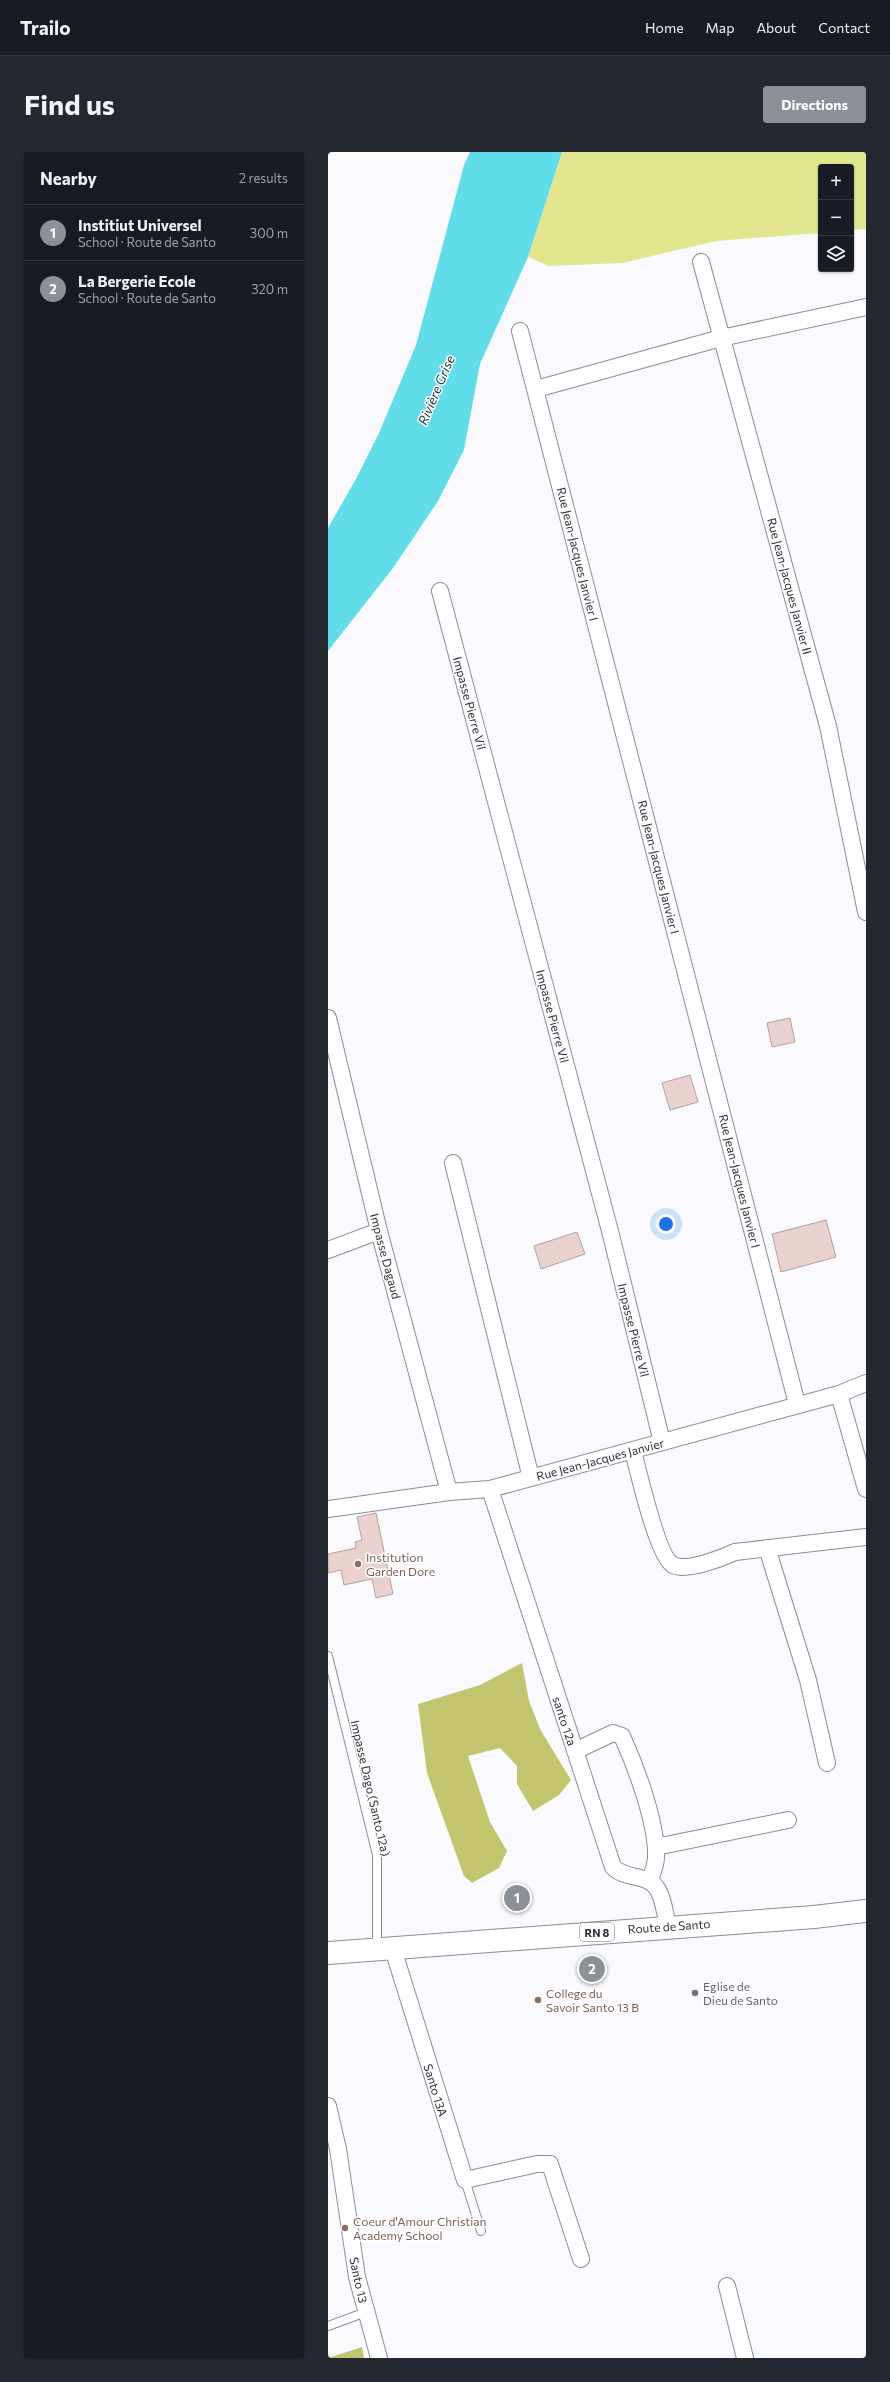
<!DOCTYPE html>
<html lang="en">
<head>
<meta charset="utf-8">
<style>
	:root { --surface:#171b24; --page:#242831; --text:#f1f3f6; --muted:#9ea1a6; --line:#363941; --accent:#8c9099 }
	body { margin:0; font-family:Commissioner,sans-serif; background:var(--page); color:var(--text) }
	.controls { position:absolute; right:12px; top:12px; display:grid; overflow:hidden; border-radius:4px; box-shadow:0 1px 3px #0004 }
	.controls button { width:36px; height:36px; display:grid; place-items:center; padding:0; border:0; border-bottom:1px solid var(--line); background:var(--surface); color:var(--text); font:20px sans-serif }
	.you { position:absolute; left:338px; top:1072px; width:14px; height:14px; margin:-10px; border:3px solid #fff; border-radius:50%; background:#1a73e8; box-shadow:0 0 0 6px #1a73e833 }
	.badge { display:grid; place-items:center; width:26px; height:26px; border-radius:50%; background:var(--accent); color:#fff; font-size:13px; font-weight:700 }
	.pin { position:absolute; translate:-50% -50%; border:2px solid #fff; box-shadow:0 1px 4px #0006 }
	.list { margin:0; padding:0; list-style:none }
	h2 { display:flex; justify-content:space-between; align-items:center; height:52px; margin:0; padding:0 16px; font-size:17px }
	h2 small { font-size:13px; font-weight:400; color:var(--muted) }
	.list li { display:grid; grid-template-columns:26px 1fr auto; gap:12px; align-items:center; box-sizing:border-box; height:56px; padding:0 16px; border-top:1px solid var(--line) }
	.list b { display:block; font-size:15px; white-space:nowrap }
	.list p { margin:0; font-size:13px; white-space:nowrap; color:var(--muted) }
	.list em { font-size:13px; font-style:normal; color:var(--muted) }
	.icon { flex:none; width:22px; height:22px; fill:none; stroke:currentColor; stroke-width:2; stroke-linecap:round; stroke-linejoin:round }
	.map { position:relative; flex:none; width:538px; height:2206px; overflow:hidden; border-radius:4px }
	header { display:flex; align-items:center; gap:24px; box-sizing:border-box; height:56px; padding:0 20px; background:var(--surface); border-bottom:1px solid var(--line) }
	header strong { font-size:19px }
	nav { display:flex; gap:22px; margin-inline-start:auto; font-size:14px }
	.intro { display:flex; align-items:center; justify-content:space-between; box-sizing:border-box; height:96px; padding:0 24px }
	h1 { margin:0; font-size:28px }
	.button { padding:10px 18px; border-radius:4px; background:var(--accent); color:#fff; font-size:14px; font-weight:700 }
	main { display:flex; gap:24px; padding:0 24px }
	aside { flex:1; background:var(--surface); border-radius:4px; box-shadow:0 1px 3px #0004 }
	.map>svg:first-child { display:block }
	.green { fill:#e1e58e }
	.forest { fill:#c2c56e }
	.water { fill:#61dde9 }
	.building { fill:#e9d2cd; stroke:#b6a09b }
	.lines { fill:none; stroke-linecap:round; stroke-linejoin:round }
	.service-casing { stroke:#8c8a9c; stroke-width:10 }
	.minor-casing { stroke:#8c8a9c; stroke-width:18 }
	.primary-casing { stroke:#8c8a9c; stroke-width:24 }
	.service { stroke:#fff; stroke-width:8 }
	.minor { stroke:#fff; stroke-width:16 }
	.primary { stroke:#fff; stroke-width:22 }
	.education-dot { fill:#8d6e63; stroke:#fff; stroke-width:1.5 }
	.worship-dot { fill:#6b7280; stroke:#fff; stroke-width:1.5 }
	.labels { text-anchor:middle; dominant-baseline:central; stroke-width:3; stroke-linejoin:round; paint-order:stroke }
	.shield { fill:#fff; stroke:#6d6d72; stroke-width:1 }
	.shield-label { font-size:11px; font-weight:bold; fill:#2f2f36 }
	.street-label { font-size:12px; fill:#2f2f36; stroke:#fff }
	.education-label { font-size:12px; fill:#785e54; stroke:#fff; text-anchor:start }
	.worship-label { font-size:12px; fill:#5b616d; stroke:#fff; text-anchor:start }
	.water-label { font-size:13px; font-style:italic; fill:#1b3133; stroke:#fff }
</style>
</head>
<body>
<header>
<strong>Trailo</strong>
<nav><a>Home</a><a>Map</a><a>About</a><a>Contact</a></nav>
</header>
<div class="intro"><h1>Find us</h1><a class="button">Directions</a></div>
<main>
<aside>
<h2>Nearby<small>2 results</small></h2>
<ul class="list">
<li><span class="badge">1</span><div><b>Institiut Universel</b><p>School · Route de Santo</p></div><em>300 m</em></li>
<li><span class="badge">2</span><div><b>La Bergerie Ecole</b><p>School · Route de Santo</p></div><em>320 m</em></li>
</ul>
</aside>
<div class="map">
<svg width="538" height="2206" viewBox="0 0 538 2206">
	<rect width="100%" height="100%" fill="#fafafe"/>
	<!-- green -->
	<path class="green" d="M234 0H538V77L523 78V15H493V81L388 89 294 111 221 114 200 105Z"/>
	<!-- forest -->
	<path class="forest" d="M194 1511 201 1549 213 1579 243 1628 231 1643 205 1659 189 1632V1614L172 1596 140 1604 162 1670 179 1699 171 1716 144 1731 136 1724 99 1621 90 1552 152 1533Z
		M34 2195 36 2206H0Z"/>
	<!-- water -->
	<path class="water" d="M142 0H234L200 105 152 212 136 298 110 349 65 416 0 499V376L29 325 51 281 88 193 136 13Z"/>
	<!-- building -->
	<path class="building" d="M462 866 467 890 444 895 439 871Z
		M362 923 370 950 342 958 334 931Z
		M498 1068 508 1105 453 1120 444 1082Z
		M249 1080 257 1102 213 1117 206 1094Z
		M48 1361 65 1442 48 1446 44 1427 16 1433 13 1418 0 1421V1402L28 1396 27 1390 34 1388 29 1365Z"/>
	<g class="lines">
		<defs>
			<path id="service" d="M0 1504 49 1703V1796
				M137 2028 153 2079
				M0 2174 38 2160"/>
			<path id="minor" d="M373 110 500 574 538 760
				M192 179 469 1252
				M208 237 393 186 538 155
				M112 439 282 1079 334 1290
				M0 866 51 1079 121 1340
				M125 1011 203 1326
				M0 1098 51 1079
				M511 1242 538 1337
				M305 1299C310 1318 330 1406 345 1413 359 1420 394 1406 407 1400L538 1385
				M162 1337 285 1715C297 1728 321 1721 330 1738 336 1748 337 1763 340 1774
				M0 1357 121 1340 162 1337 511 1242 538 1231
				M439 1396 480 1528 499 1611
				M247 1599 285 1581 294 1584C308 1615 329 1671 328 1705 328 1713 324 1721 322 1729
				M328 1695 460 1668
				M65 1797 137 2028 209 2012H222L253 2107
				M0 1954 10 1997 29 2125 51 2206
				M399 2134 417 2206"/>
			<path id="primary" d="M0 1801 486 1765 538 1759"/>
		</defs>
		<!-- service casing -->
		<use href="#service" class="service-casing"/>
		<!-- minor casing -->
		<use href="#minor" class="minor-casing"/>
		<!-- primary casing -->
		<use href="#primary" class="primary-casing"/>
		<!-- service -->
		<use href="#service" class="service"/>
		<!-- minor -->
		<use href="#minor" class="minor"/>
		<!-- primary -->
		<use href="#primary" class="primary"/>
	</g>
	<!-- markers -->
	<g class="education-dot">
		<circle cx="30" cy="1412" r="4"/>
		<circle cx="210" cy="1848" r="4"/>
		<circle cx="17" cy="2076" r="4"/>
	</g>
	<circle class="worship-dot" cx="367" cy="1841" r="4"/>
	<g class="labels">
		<!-- shield labels -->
		<rect class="shield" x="252" y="1771" width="34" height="18" rx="3"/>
		<g class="shield-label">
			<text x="269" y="1780">RN 8</text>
		</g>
		<!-- street labels -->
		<g class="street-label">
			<text transform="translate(250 402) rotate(76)">Rue Jean-Jacques Janvier I</text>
			<text transform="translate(462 434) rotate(75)">Rue Jean-Jacques Janvier II</text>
			<text transform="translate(142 551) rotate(75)">Impasse Pierre Vil</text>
			<text transform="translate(331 715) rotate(76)">Rue Jean-Jacques Janvier I</text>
			<text transform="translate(225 864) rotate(75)">Impasse Pierre Vil</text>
			<text transform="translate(412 1029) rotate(76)">Rue Jean-Jacques Janvier I</text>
			<text transform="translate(58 1104) rotate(75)">Impasse Dagaud</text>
			<text transform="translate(306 1178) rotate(76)">Impasse Pierre Vil</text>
			<text transform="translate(272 1307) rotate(-15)">Rue Jean-Jacques Janvier</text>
			<text transform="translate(237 1569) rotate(72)">santo 12a</text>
			<text transform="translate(43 1636) rotate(77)">Impasse Dago (Santo 12a)</text>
			<text transform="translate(341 1774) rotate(-4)">Route de Santo</text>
			<text transform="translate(108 1938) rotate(73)">Santo 13A</text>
			<text transform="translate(31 2128) rotate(78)">Santo 13</text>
		</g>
		<!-- education labels -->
		<g class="education-label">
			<text x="38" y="1405">Institution<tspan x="38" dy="14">Garden Dore</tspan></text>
			<text x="218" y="1841">College du<tspan x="218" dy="14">Savoir Santo 13 B</tspan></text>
			<text x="25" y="2069">Coeur d'Amour Christian<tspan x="25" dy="14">Academy School</tspan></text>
		</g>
		<!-- worship labels -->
		<g class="worship-label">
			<text x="375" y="1834">Eglise de<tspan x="375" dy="14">Dieu de Santo</tspan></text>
		</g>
		<!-- water labels -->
		<g class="water-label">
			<text transform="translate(108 238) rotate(-67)">Rivière Grise</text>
		</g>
	</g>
</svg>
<div class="controls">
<button>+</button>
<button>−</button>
<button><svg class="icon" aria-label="layers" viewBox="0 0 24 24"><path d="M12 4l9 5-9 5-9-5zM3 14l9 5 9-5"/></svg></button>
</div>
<div class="you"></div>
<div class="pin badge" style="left:189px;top:1746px">1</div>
<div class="pin badge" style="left:264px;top:1817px">2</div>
</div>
</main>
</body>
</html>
